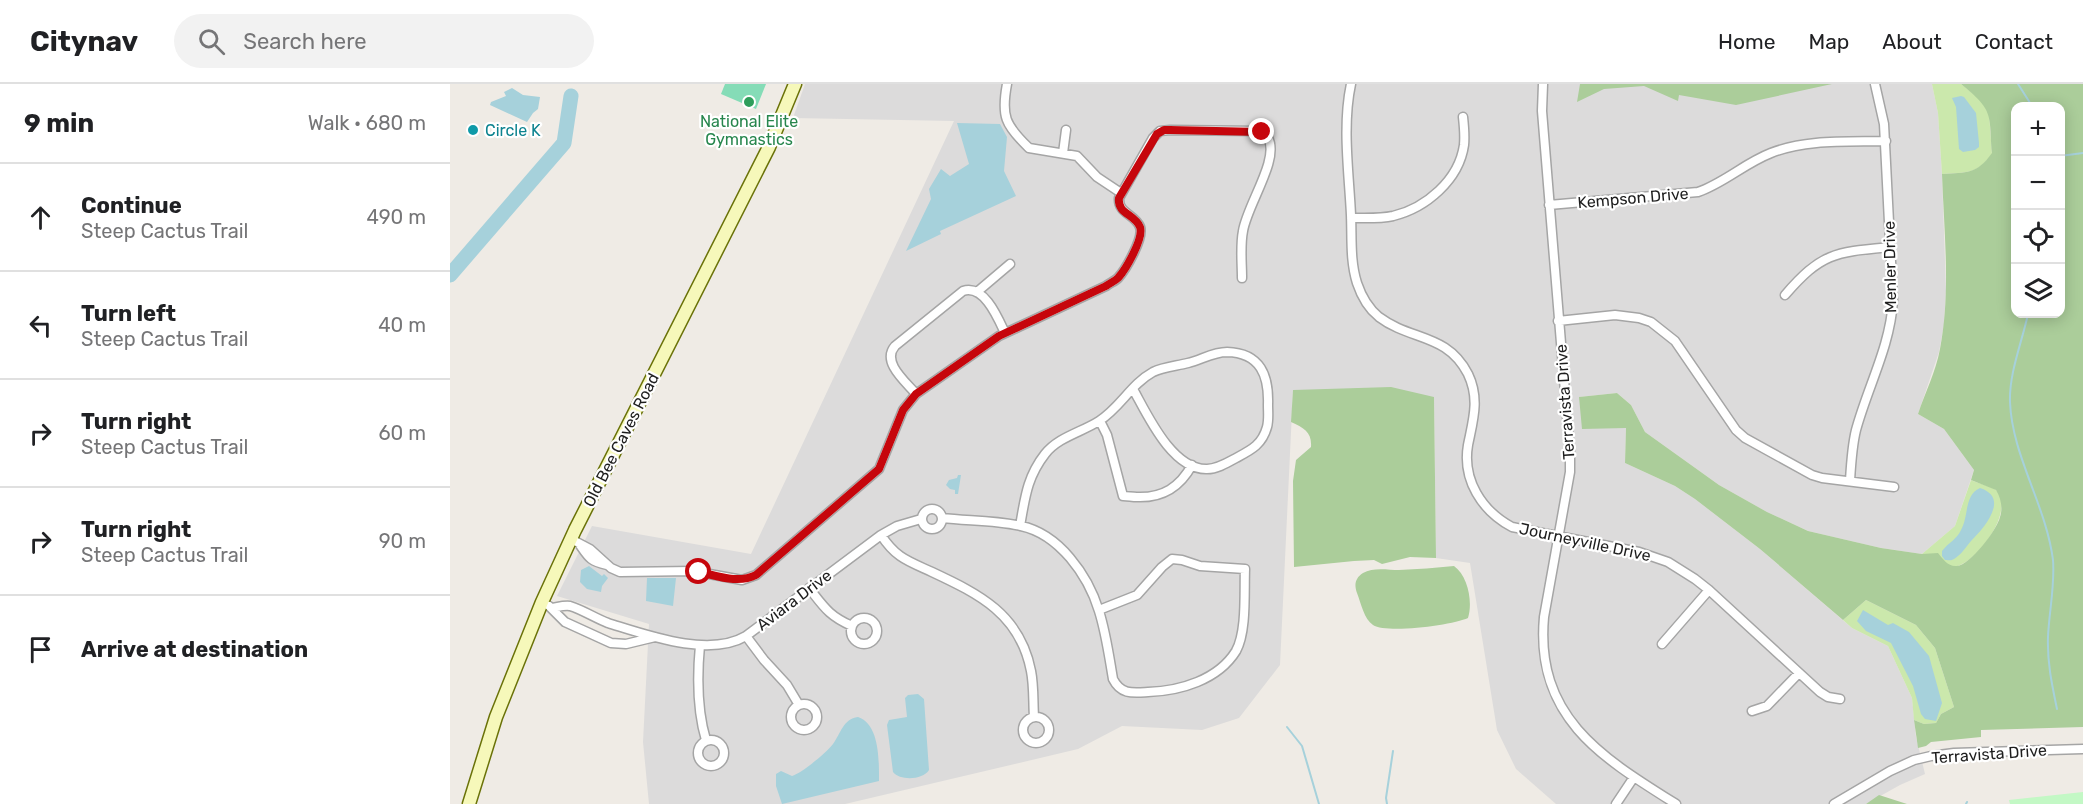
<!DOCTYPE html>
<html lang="en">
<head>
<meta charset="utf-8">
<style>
	:root { --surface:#fff; --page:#f2f2f2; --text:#202124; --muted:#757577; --line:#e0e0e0 }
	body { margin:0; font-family:Rubik,sans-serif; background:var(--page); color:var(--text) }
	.controls { position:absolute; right:18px; top:18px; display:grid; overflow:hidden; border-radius:12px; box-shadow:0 3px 15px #0003 }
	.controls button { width:54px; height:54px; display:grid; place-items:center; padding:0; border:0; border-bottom:2px solid var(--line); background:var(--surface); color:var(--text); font:30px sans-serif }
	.stop { position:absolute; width:18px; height:18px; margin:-14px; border:4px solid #c6060c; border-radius:50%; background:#fff }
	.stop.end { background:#c6060c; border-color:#fff; box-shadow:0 2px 6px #0008 }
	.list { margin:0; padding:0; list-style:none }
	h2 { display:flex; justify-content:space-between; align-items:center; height:78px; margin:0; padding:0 24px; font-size:26px }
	h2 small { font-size:20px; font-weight:400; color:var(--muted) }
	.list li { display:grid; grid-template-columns:39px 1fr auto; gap:18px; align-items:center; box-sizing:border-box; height:108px; padding:0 24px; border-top:2px solid var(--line) }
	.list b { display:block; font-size:22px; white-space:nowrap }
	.list p { margin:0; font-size:20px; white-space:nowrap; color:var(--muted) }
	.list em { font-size:20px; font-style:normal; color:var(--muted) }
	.icon { flex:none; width:33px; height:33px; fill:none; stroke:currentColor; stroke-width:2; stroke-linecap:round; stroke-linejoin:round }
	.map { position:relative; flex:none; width:1633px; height:720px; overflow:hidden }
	header { display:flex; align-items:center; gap:36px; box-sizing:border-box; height:84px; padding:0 30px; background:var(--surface); border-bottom:2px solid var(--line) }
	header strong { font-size:28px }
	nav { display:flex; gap:33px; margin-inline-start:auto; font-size:21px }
	.search { width:420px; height:54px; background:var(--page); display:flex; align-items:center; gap:15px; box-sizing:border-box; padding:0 21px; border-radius:33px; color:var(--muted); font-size:22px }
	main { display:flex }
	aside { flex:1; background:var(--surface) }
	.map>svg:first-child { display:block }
	.residential { fill:#dcdbdb }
	.grass { fill:#cbe8ac }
	.forest { fill:#abcd9a; fill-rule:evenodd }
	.park { fill:#c3f8c5 }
	.pitch { fill:#85dcb7 }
	.water { fill:#a6d1db }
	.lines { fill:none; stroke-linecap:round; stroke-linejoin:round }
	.stream { stroke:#a6d1db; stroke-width:2 }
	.river { stroke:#a6d1db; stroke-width:15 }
	.street-casing { stroke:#a5a5a5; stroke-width:11 }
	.secondary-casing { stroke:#6a7208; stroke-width:15 }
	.street { stroke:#fff; stroke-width:8 }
	.secondary { stroke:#f6f8ba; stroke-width:12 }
	.route { stroke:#c6060c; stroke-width:8 }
	.leisure-dot { fill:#2e9e5b; stroke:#fff; stroke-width:2 }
	.culture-dot { fill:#0f9aa8; stroke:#fff; stroke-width:2 }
	.labels { text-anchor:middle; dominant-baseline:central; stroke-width:4.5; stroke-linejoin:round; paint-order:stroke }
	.leisure-label { font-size:16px; fill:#27864d; stroke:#fff }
	.culture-label { font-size:16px; fill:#0d838f; stroke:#fff; text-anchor:start }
	.street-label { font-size:16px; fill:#1e1e1e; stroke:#fff }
</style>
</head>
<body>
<header>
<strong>Citynav</strong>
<div class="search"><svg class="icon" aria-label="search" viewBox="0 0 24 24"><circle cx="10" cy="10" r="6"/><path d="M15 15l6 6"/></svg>Search here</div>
<nav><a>Home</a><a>Map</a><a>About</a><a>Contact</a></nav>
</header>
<main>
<aside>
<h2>9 min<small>Walk · 680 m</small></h2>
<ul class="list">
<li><svg class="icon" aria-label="ahead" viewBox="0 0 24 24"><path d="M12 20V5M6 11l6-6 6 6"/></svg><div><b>Continue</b><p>Steep Cactus Trail</p></div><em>490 m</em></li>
<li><svg class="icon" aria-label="left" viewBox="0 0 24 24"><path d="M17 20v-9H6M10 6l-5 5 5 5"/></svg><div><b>Turn left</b><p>Steep Cactus Trail</p></div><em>40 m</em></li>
<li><svg class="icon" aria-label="right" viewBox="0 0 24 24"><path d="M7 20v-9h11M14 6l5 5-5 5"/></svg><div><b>Turn right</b><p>Steep Cactus Trail</p></div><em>60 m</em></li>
<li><svg class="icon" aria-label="right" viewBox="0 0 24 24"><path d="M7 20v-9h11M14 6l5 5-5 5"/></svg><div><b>Turn right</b><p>Steep Cactus Trail</p></div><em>90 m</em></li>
<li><svg class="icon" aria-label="arrive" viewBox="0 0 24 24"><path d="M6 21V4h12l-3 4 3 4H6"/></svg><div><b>Arrive at destination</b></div></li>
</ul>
</aside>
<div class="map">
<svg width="1633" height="720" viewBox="0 0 1633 720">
	<rect width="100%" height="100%" fill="#efebe5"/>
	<!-- residential -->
	<path class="residential" d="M355 0H1482L1488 29 1492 90 1496 207 1494 241 1489 268 1468 330 1494 345 1524 386 1505 442 1472 470 1431 464 1358 447 1317 428 1269 401 1195 348 1181 321 1167 309 1129 313 1176 344 1175 379 1225 402 1245 415 1310 465 1402 544 1438 562 1462 614 1466 653 1475 690 1450 701 1416 720H1106L1066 685 1047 646 1020 479 986 474 984 313 843 306 830 581 789 634 752 646 672 642 628 665 395 720H199L193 658 199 540 107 512 142 442 301 470 504 37 343 34Z"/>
	<!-- grass -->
	<path class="grass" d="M1482 0H1511L1531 16 1539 29 1542 70C1526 91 1517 88 1492 90L1488 29Z
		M1521 396C1527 399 1544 403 1547 407 1565 428 1526 480 1504 483L1472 470 1505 442Z
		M1416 516 1466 541 1485 564 1504 623 1491 630 1486 639 1474 640 1464 636 1462 614 1438 562 1402 544 1393 536Z"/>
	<!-- forest -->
	<path class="forest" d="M1130 0H1382L1286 21 1229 11 1228 17 1194 2 1154 5 1127 18Z
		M1511 0H1633V643L1531 646V653L1481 658 1476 662 1468 664 1464 636 1474 640 1486 639 1491 630 1504 623 1485 564 1466 541 1416 516 1393 536 1310 465 1245 415 1225 402 1175 379 1176 344 1132 345 1129 313 1167 309 1181 321 1195 348 1269 401 1317 428 1358 447 1431 464 1472 470 1488 469C1493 475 1498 483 1507 482 1520 481 1547 446 1550 433 1553 424 1551 414 1546 406L1521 396 1524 386 1494 345 1468 330C1475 309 1486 287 1490 265 1501 208 1494 148 1492 90 1517 88 1526 91 1542 69 1539 29 1544 27 1511 0ZM1566 22H1610V230H1566Z
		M941 303 984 313 986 474 960 473 932 480 924 476 904 477 844 483 843 397 846 376 861 363C862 348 854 344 841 338L843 306Z
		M1004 482C1018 492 1023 518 1018 534 1003 541 937 550 923 541 914 535 911 519 907 509 904 501 905 494 913 489 923 483 938 486 949 486 967 485 986 484 1004 482Z
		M1429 711 1457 720H1416Z"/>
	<!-- park -->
	<path class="park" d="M1633 708V720H1560L1559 716Z"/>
	<!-- pitch -->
	<path class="pitch" d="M275 0H316L306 25 271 10Z"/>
	<!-- water -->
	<path class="water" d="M62 4 73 11 90 13 88 25 83 29 77 38 40 21 41 18 56 12 54 8Z
		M1511 12 1514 13 1526 29 1529 59V63L1525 66 1513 68 1509 65 1506 23 1502 14Z
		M507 39 550 40 557 53 554 87 566 112 490 147 491 150 456 167 481 115 479 105 491 85 500 92 519 80Z
		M508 391H511L508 410H505V406L500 405 496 401 499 396 507 394Z
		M1530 404C1561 414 1533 445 1521 457 1516 463 1511 471 1504 475 1501 477 1499 476 1495 476L1492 472V467C1498 459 1507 455 1511 446 1519 432 1514 411 1530 404Z
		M139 482 152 492 154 490 158 494 152 502 151 508 137 505 130 498 131 486Z
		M197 494H226L223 522 196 517Z
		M1413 526 1438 541 1443 539 1459 548 1479 572 1492 619 1486 637 1475 635 1471 630 1463 602 1441 559 1416 547 1407 537Z
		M468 610 474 615 479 686C473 696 450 697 443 688L437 641 439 636 457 633 455 614 458 611Z
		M408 633C430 640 429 678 429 697L332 720 326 702V690L331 687 342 692C352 689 376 669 383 660 391 649 393 635 408 633Z"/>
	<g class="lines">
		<!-- stream -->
		<path class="stream" d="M1568 0 1582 22
			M1610 72 1633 69
			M1578 230C1572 258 1559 289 1560 318 1562 372 1596 421 1603 476 1605 502 1599 528 1598 553 1597 578 1602 601 1607 625
			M837 643 852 662 869 720
			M937 720 936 714 943 667
			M1516 720 1517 718"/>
		<!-- river -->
		<path class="river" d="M0 191 114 59 121 12"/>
		<defs>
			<path id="street" d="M557 0C551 32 555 41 579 64L627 72 647 93 671 109
				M901 0C892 42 899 89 901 131 902 154 900 177 907 199 911 211 919 225 929 233 961 257 997 249 1018 290 1030 315 1023 336 1018 361 1012 396 1032 427 1062 443L1189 468 1218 478 1245 495 1259 506 1370 608 1378 613 1390 615
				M1093 0 1092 27 1120 369V388L1094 533C1085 633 1151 673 1226 720
				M613 69 616 46
				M1099 121 1248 108C1274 99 1295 79 1321 69 1356 55 1398 58 1436 57
				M901 134C915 134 929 135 943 132 976 124 1009 96 1014 61 1015 51 1014 42 1013 33
				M527 208 560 180
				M1335 211C1372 168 1386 168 1441 163
				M1108 237 1165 231 1189 234 1201 238 1225 257 1286 346 1295 354 1362 391 1372 394 1444 403
				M466 310C456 298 431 278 445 262L513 207C534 200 548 234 555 249
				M650 337 657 351 673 412C678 412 682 413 687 413 713 414 730 403 742 381
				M1400 397C1401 380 1402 362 1406 346 1418 302 1440 263 1443 217L1434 40 1425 0
				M472 435a10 10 0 1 1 20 0a10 10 0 1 1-20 0Z
				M492 434C518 437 546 436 571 442 609 450 638 491 649 527 656 549 659 572 663 595 671 611 683 609 698 608 730 607 768 596 786 567 797 547 794 508 795 485L750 482 732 476 722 475 712 483 687 511 649 526
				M570 442C575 414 577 393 595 370 608 353 632 348 649 337 670 324 681 300 703 288 713 283 726 282 738 279 751 276 763 268 777 268 811 269 819 292 818 321 818 328 819 336 817 343 812 361 801 366 786 374 777 379 767 385 757 385 722 386 697 330 683 305
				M431 451C446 474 458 477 482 488 529 510 570 530 581 587 584 602 583 618 584 633
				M121 455 140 465 161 484 170 488 243 487 292 496 306 491 429 385 453 326 466 310 549 252 656 202C660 199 665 197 668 194 676 185 694 154 690 143 685 130 668 130 669 114L703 54 710 47 720 46 808 47 818 54C830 75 797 121 793 147 790 162 792 179 792 194
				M130 461C139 474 140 477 157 481
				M359 504C374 523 379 532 402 542
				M99 522 115 538 161 559 176 560 205 553
				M102 524C108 523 115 521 120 522 133 526 145 534 158 539 197 551 259 574 296 552L431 451 447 442 471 435
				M401 547a13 13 0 1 1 26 0a13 13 0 1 1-26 0Z
				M296 552 314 576 337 601 349 621
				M1212 560 1259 506
				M250 561C247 593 247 626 256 656
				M341 633a13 13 0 1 1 26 0a13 13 0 1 1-26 0Z
				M1302 627 1317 622 1349 589
				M573 646a13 13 0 1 1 26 0a13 13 0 1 1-26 0Z
				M248 669a13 13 0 1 1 26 0a13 13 0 1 1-26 0Z
				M1166 720 1184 693
				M1384 720 1440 687 1464 676 1481 672 1504 669 1633 665"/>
			<path id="secondary" d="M19 720 46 633 92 518 125 446 319 63 345 0"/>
		</defs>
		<!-- street casing -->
		<use href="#street" class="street-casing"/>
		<!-- secondary casing -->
		<use href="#secondary" class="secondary-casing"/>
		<!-- street -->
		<use href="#street" class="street"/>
		<!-- secondary -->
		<use href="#secondary" class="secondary"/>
	</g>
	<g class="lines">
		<!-- route -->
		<path class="route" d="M249 488C268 492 288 500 306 491L429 385 453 326 466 310 549 252 656 202C660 199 665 197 668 194 676 185 694 154 690 143 685 130 667 130 669 114L707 50 714 46H720L812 48"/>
	</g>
	<!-- markers -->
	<circle class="leisure-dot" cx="299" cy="18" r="6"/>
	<circle class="culture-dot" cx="23" cy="46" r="6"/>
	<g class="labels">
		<!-- leisure labels -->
		<g class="leisure-label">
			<text x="299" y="37">National Elite<tspan x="299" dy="18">Gymnastics</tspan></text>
		</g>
		<!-- culture labels -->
		<g class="culture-label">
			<text x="35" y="46">Circle K</text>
		</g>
		<!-- street labels -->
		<g class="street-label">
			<text transform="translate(1183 114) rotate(-5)">Kempson Drive</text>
			<text transform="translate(1440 183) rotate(-91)">Menler Drive</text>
			<text transform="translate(1115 318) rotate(-94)">Terravista Drive</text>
			<text transform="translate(171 356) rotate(-63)">Old Bee Caves Road</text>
			<text transform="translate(1135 458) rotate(12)">Journeyville Drive</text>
			<text transform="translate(344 516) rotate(-37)">Aviara Drive</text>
			<text transform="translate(1539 670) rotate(-4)">Terravista Drive</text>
		</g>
	</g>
</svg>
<div class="controls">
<button>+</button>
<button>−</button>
<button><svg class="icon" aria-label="locate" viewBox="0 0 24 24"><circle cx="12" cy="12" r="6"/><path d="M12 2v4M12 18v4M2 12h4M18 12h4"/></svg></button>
<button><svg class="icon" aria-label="layers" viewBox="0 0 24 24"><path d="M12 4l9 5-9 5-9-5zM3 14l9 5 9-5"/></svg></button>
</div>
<div class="stop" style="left:249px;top:488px"></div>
<div class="stop end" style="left:812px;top:48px"></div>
</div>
</main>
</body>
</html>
